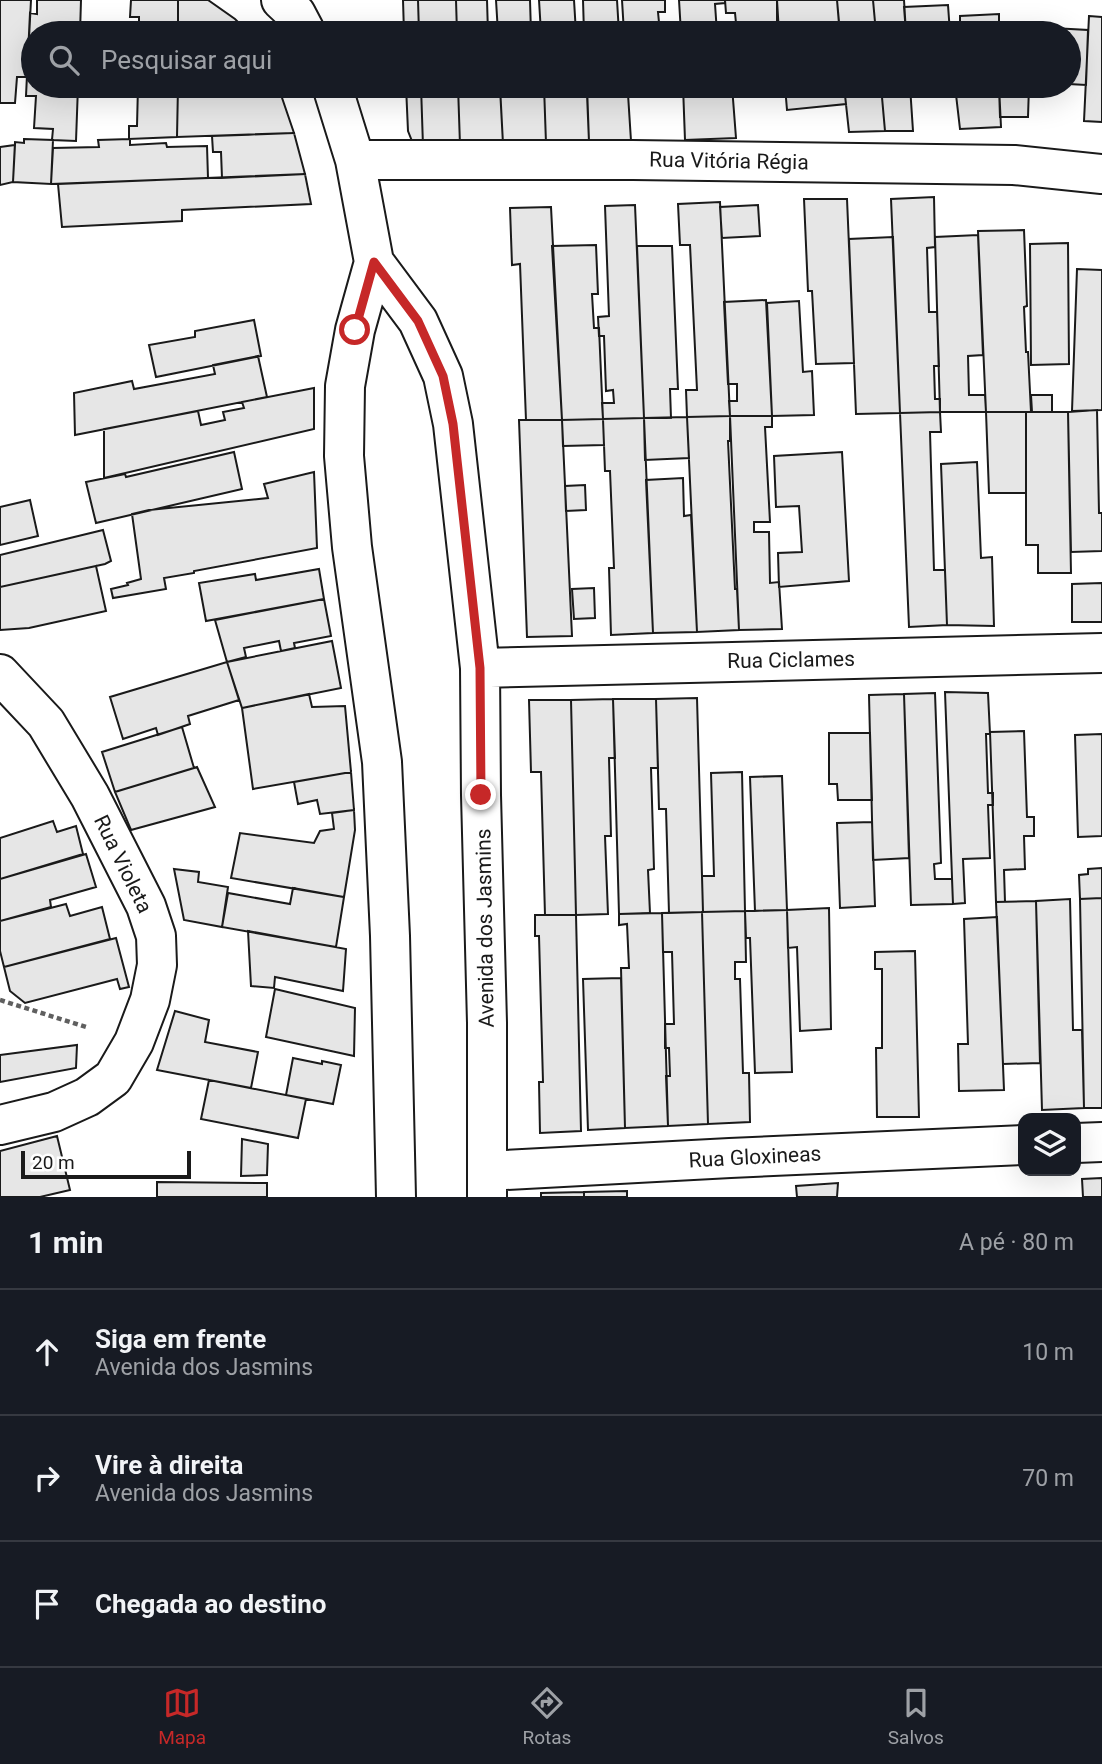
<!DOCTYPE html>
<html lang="pt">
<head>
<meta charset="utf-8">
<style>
	:root { --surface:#171b24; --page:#242831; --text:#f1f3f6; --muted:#9ea1a6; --line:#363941; --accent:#c62828 }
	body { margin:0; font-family:Roboto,sans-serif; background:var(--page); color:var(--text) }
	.controls { position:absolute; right:21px; bottom:21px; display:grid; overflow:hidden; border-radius:14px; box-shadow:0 7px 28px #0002 }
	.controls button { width:63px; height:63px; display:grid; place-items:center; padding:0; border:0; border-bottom:2px solid var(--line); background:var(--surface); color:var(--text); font:35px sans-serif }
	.scale { position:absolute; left:21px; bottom:18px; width:170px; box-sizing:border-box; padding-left:7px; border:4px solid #1a1a1a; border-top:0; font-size:19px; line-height:24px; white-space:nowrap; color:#1a1a1a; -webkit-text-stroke:5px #fff; paint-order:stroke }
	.stop { position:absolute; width:21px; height:21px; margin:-16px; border:5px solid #c62828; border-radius:50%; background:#fff }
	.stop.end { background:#c62828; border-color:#fff; box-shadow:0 2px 7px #0008 }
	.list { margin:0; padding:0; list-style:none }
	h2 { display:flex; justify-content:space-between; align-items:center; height:91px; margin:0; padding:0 28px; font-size:30px }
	h2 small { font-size:23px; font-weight:400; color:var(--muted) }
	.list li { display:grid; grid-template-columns:46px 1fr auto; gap:21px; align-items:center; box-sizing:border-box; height:126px; padding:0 28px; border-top:2px solid var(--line) }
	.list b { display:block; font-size:26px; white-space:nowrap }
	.list p { margin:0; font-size:23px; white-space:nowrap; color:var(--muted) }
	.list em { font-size:23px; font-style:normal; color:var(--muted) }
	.icon { flex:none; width:38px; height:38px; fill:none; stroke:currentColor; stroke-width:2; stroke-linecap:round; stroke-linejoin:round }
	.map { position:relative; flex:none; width:1102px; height:1197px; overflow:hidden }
	.search { position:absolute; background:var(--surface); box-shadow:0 7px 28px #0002; left:21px; right:21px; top:21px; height:77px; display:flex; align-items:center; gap:18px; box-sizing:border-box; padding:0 24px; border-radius:38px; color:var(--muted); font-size:26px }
	.sheet { height:469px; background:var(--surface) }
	nav { display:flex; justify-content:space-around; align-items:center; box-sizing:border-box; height:98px; border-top:2px solid var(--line); background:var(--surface); font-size:19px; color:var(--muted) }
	nav a { display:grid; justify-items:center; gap:4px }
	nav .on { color:var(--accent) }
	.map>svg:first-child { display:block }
	.building { fill:#e6e6e6; stroke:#1a1a1a; stroke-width:2 }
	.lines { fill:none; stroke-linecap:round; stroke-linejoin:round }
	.minor-casing { stroke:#1a1a1a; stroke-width:42 }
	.path { stroke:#5f5f5f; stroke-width:4.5; stroke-dasharray:5 3.5; stroke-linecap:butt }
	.minor { stroke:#fff; stroke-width:38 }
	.route { stroke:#c62828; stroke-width:9 }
	.labels { text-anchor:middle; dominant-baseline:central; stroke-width:5; stroke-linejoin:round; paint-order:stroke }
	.street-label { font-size:21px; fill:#1a1a1a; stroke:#fff }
</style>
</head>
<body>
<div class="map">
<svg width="1102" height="1197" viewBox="0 0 1102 1197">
	<rect width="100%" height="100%" fill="#fff"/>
	<!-- building -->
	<path class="building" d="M0 0H31L27 77H17L15 103H0Z
		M37 0H81L80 33H33V86H78L76 141 52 140 53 129 34 128 36 96H26L30 13 37 14Z
		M131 0H178V33H139V17H130Z
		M178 0H208L235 19 249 33H178Z
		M403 0H418L419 33H404Z
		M418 0H456L457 33H419Z
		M456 0H487L488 33H457Z
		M496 0H530L531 33H498Z
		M539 0H574L576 33H541Z
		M583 0H617L619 33H584Z
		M622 0H665V12H658L660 33H624Z
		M679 0H725V3L715 4 717 33H681Z
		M725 0H777V33H737L735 13H726Z
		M777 0H837L839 24 817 26 818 33H779Z
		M837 0H873L876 33H840Z
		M873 0H904L906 33H876Z
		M948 5 950 33H906L904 7Z
		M999 14V33H960V16Z
		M1089 16 1102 17V122L1084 121Z
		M999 23 1030 24V33H999Z
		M1034 27 1088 30 1086 85 1069 84V33H1034Z
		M138 86H178L177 137 129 139V126H137Z
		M178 86H235V89H279L294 133 177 137Z
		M406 86H421L423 146H414L408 131Z
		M421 86H458L460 145 423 146Z
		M458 86H491V88H500L503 144 460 145Z
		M500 86H544L546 143 503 144Z
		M544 86H578V94H587L589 142 546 143Z
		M587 86H622L623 94H628L631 141 589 142Z
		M627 86H663L664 92 628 94Z
		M683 86H732L736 138 685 140Z
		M785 86H844L846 104 787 110Z
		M844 86H881L885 131 849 132Z
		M881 86H910L913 131H885Z
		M955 86H999L1001 127 960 129Z
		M999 86H1029L1028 117H1000Z
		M294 133 305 174 222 178 221 152H213L212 136Z
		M24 139 53 140 51 184 13 182 15 142 24 143Z
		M130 139V145L166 143 167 147 207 146 208 178 51 184 53 148 99 147 98 140Z
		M15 145 13 182 0 185V147Z
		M305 174 311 204 182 210V221L62 227 58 184Z
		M934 197 935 247 927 248 929 312H937L939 366H934L935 399H940V412L900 413 891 199Z
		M804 199H847L854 363 816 364 812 291H808Z
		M720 202 730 416 687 417 686 390H697L690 245H680L678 204Z
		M635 205 644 418 603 419 602 403H614L613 390 606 391 604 336H599L598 317 609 316 605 206Z
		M758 205 760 236 722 238 720 207Z
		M551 207 562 420H526L520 264 512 265 510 208Z
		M1024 230 1027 306 1024 307 1026 352H1028L1031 412H986L978 231Z
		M978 235 983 355 968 356 969 395H985L986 412H940L935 237Z
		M893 237 900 413 856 414 849 239Z
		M1068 243 1069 364 1031 365 1030 244Z
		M596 245 598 294H592L594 328H599L603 419 562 420 552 246Z
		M637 246H672L678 389H670L671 418H644Z
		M1077 269 1102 270V410L1072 411Z
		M766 300 772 416H730L729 401H737V384H728L724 302Z
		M799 301 803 372 812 371 814 415 772 416 767 303Z
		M254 320 261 356 156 377 149 345 195 337V331Z
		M258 356 267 397 75 435 74 393 132 381 134 389 215 374 213 365Z
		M314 388V429L104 478V429L198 411 201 425 225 420 223 412 244 408 242 402Z
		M1031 395H1052V412H1032Z
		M1097 410 1099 513H1102V551L1071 552 1068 412Z
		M940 412 941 432H930L934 570H945L947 625 909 627 900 413Z
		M986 412H1026V493H989Z
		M1026 412H1068L1071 573H1038V545H1026Z
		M730 416H772V427H765L770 522H754V532H769L770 583 779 582 782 629 739 630Z
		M730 416V441H728L735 589H737L739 630 697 632 687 417Z
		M687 417 689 458 645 460 644 418Z
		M644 418 653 633 611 635 609 568H614L610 471H605L603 419Z
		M603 419 604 445 563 446 562 420Z
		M519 420H562L572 636 527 637Z
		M234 452 242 489 96 523 86 482 125 474 126 477Z
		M842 452 849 581 779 587 778 553 802 552 799 506 776 507 774 456Z
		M977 462 981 558 992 557 994 626 947 625 941 464Z
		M314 472 317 548 194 571V573L164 578 166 589 113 598 111 589 128 585 127 583 141 579 132 514 149 510 268 498 264 484Z
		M683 478 684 516 691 515 697 632 653 633 646 480Z
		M585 485 586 510 566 511 565 486Z
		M30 500 38 536 0 545V507Z
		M103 530 111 561 105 564 0 587V555Z
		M96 566 106 611 29 628 0 630V587Z
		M319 569 324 599 206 621 199 583 255 574 256 580Z
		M1102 583V622H1072V584Z
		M594 588 595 618 574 619 572 589Z
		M324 599 331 636 294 643 295 648 281 651 279 641 244 648 246 657 227 662 215 620Z
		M332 641 341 688 242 708 227 662Z
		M227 662 239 700 188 716 190 724 158 735 156 728 123 739 110 697Z
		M945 692 988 693 990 734H986L988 793H993V805H988L990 858 963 859 965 903 953 904Z
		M935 693 941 863 934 864 935 879H952L953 904 911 905 904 694Z
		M309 694 312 707 345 706 351 772 253 789 242 708Z
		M904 694 909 858 873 860 869 695Z
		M697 698 703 912 669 913 666 809H659L656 699Z
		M613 699 615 758H609L611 836H605L608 914 576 915 571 700Z
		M613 699H656L658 768H651L654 869 648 870 650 913 619 914Z
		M529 700H571L576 915H545L541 772H531Z
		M182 727 194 768 115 792 102 752Z
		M1024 731 1027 817H1034V836H1024L1025 869 1004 870 1005 902H996L990 732Z
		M829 733H870L872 800H838L837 784H829Z
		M1102 734V836L1078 837 1075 735Z
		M197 767 215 807 131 830 115 792Z
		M351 772 354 810 320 814 317 800 298 804 294 782Z
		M742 772 745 911 703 912 702 876H714L711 773Z
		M782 776 787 910 755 911 750 777Z
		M354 810 355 830 344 897 231 878 240 833 314 843 320 831 334 829 332 813Z
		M53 821 57 832 76 826 83 854 0 879V838Z
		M872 822 875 906 840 908 837 823Z
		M86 854 96 887 50 900 51 907 0 921V879Z
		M1102 868V898L1080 899 1079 875 1088 874V869Z
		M174 869 199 872 198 882 228 887 222 927 184 920Z
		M293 888 344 897 336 947 222 927 228 893 290 904Z
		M1102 898V1108H1084L1080 899Z
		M1070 899 1073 1030H1082L1084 1108 1042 1110 1036 901Z
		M1036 901 1040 1063 1003 1064 996 902Z
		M66 904 70 916 102 907 110 939 4 967 0 951V921Z
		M829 908 831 1029 800 1031 797 947 788 948 787 910Z
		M787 910 792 1072 755 1073 750 938H746L745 911Z
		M745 911 746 962H735V979H740L743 1073H749L750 1122 708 1124 702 912Z
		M702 912 708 1124 668 1126 666 1076H670L669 1048H665V1024H674L672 952H663L662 913Z
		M662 913 668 1126 625 1128 621 968H629L627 924 619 925V914Z
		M535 915H576L581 1131 540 1133 539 1082H543L539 936H535Z
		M997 917 1004 1090 959 1091 958 1044H968L964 919Z
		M248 931 346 949 343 991 275 977 274 988 251 986Z
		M116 938 129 987 120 989 117 979 25 1003 10 991 4 967Z
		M915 951 919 1117H877L876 1048H882V969H875V952Z
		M621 978 625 1128 588 1130 583 979Z
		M275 989 355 1008 354 1056 266 1037Z
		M175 1011 209 1020 205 1042 258 1052 251 1088 157 1070Z
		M77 1045 76 1068 0 1082V1055Z
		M293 1058 322 1064V1061L341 1065 333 1104 286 1095Z
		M209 1080 306 1099 298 1138 201 1119Z
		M57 1136 70 1190 40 1197H0V1151Z
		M242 1139 268 1144 267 1175 241 1176Z
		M1102 1178V1197H1083L1082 1179Z
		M157 1182 267 1183V1197H157Z
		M838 1183 837 1197H797L796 1186Z
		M627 1191V1197H584V1192Z
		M584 1192V1197H541V1193Z"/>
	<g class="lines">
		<defs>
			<path id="minor" d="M281 0 296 14 306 33
				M332 86 355 160 374 262 418 321 443 376 453 424 480 668 481 795 487 1023V1197
				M355 160H633L1014 165 1102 174
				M374 262 355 330 345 386 344 456 352 547 382 762 390 936 396 1197
				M480 668 1102 653
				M0 674 46 723 90 796 146 906 156 936 157 965 150 1000 134 1042 113 1078 87 1097 54 1112 0 1125
				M1076 1143 1102 1142
				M487 1171 730 1158 1023 1145"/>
		</defs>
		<!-- minor casing -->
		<use href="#minor" class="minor-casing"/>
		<!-- path -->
		<path class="path" d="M0 1000 86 1027"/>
		<!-- minor -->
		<use href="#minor" class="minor"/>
	</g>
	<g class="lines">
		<!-- route -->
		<path class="route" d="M355 330 374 262 418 321 443 376 453 424 480 668 481 795"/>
	</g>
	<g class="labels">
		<!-- street labels -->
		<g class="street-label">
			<text transform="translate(729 161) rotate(1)">Rua Vitória Régia</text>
			<text transform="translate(791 660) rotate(-1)">Rua Ciclames</text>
			<text transform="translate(123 864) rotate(64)">Rua Violeta</text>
			<text transform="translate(485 928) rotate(-91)">Avenida dos Jasmins</text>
			<text transform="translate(755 1157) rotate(-3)">Rua Gloxineas</text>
		</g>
	</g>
</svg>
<div class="controls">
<button><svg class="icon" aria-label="layers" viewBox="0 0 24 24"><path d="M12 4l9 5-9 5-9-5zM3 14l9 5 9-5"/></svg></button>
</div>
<div class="scale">20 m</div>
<div class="stop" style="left:355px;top:330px"></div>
<div class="stop end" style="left:481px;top:795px"></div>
<div class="search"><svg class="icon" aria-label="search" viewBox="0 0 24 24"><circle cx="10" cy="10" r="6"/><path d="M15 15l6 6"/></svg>Pesquisar aqui</div>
</div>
<section class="sheet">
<h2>1 min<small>A pé · 80 m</small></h2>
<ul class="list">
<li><svg class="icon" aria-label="ahead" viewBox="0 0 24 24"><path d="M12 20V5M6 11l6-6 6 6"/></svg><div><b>Siga em frente</b><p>Avenida dos Jasmins</p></div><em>10 m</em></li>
<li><svg class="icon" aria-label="right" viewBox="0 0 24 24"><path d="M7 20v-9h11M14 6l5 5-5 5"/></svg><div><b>Vire à direita</b><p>Avenida dos Jasmins</p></div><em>70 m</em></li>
<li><svg class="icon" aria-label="arrive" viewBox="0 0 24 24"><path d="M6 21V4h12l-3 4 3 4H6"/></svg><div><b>Chegada ao destino</b></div></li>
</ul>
</section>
<nav>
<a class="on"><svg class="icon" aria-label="map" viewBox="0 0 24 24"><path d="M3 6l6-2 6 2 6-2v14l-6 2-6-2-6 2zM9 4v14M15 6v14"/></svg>Mapa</a>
<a><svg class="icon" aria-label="directions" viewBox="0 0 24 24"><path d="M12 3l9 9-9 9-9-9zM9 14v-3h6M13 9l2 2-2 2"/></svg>Rotas</a>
<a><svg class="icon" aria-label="saved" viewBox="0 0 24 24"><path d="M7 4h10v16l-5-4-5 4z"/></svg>Salvos</a>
</nav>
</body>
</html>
